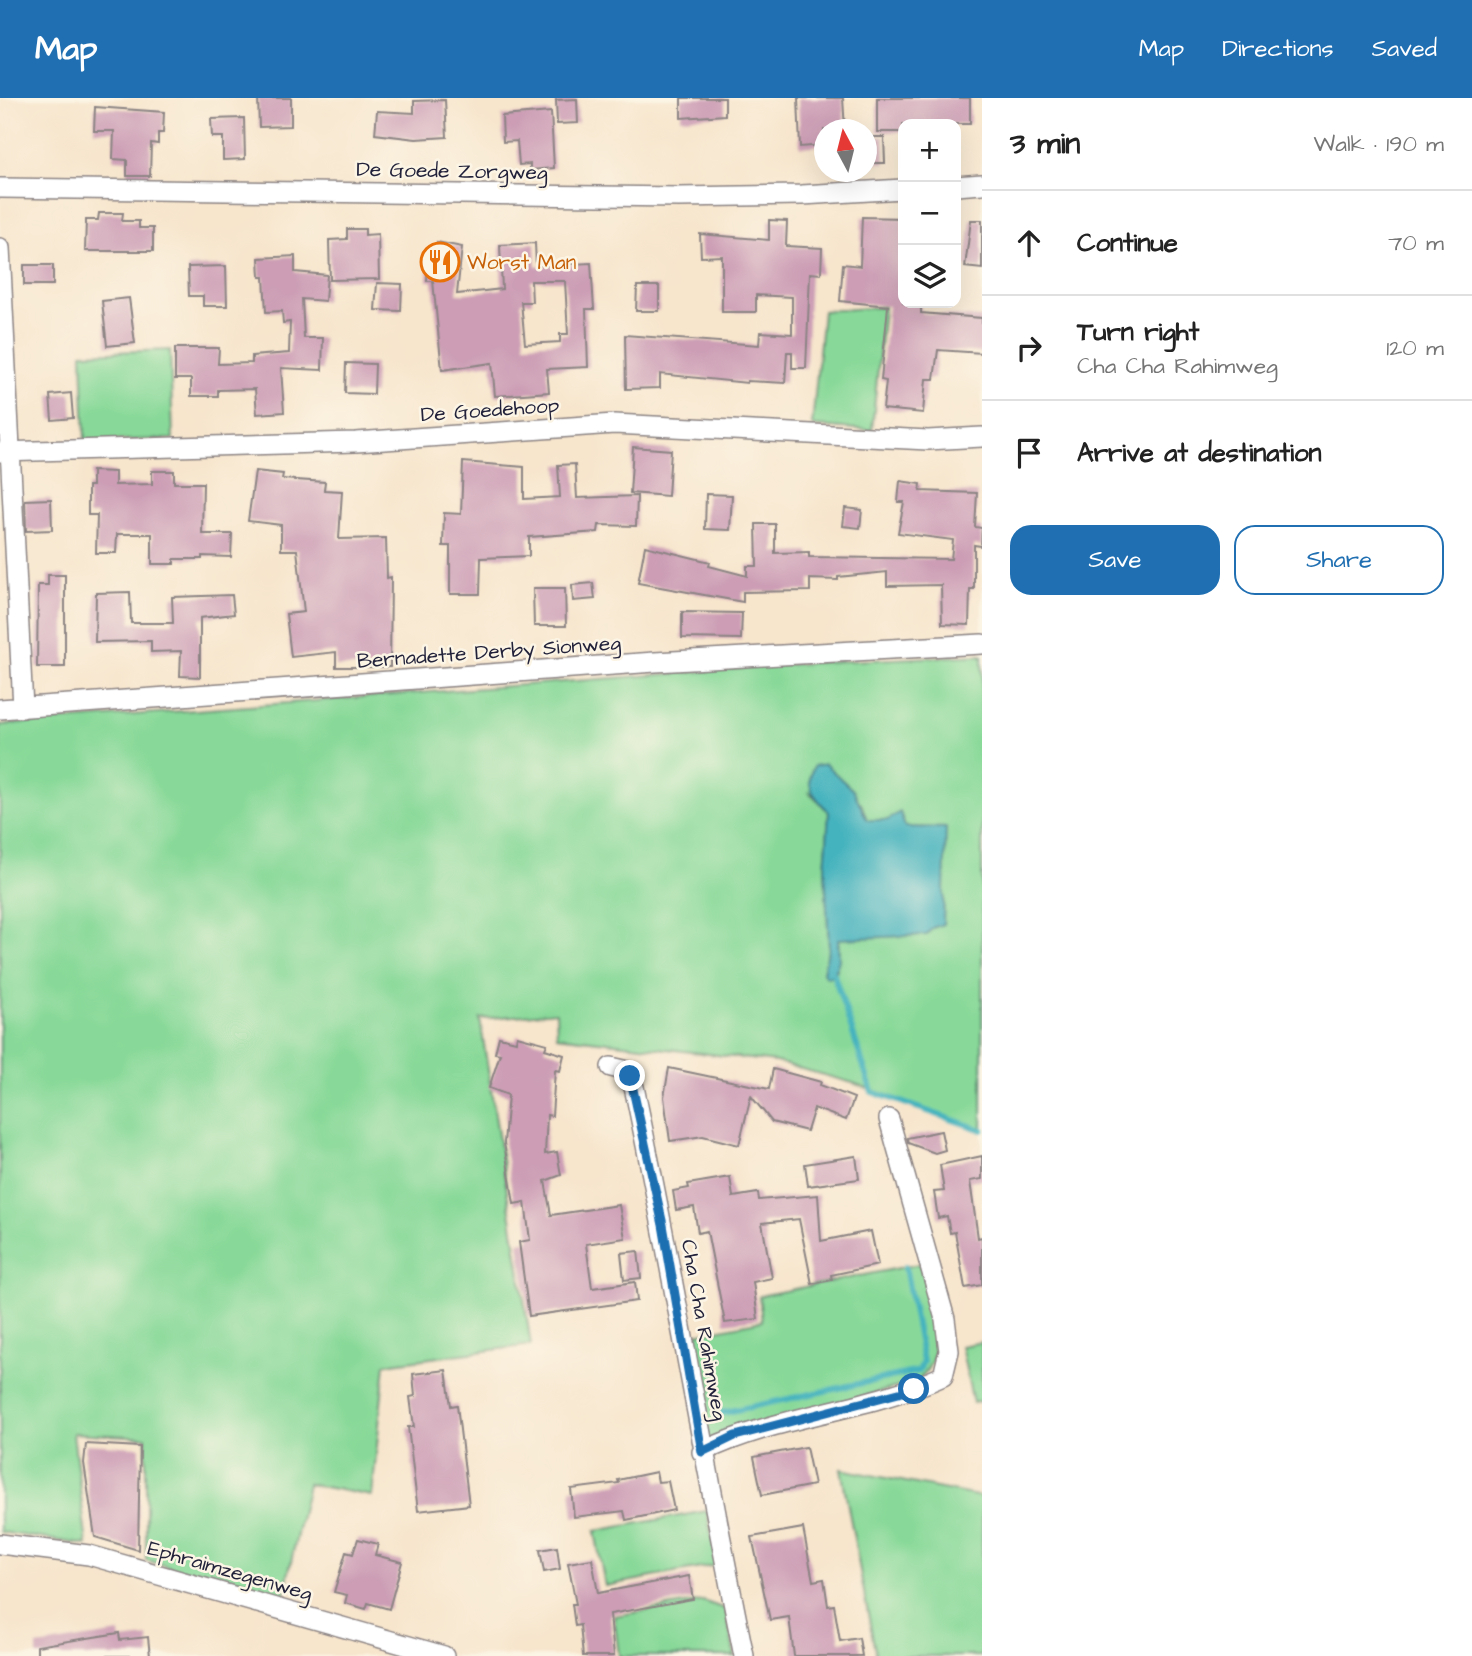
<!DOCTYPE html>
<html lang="en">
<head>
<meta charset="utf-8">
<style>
	:root { --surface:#fff; --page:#f6f6f6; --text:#222; --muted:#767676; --line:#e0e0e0; --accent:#1f6fb2 }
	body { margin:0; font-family:"Architects Daughter",sans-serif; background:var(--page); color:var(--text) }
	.controls { position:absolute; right:21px; top:21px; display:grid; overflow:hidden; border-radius:14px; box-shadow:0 7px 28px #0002 }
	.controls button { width:63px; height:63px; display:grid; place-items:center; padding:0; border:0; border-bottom:2px solid var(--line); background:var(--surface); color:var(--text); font:35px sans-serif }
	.compass { position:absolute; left:814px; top:21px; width:63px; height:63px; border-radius:50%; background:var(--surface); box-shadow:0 7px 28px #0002; rotate:353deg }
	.stop { position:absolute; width:21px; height:21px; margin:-16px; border:5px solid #1f6fb2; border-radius:50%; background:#fff }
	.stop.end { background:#1f6fb2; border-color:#fff; box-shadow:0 2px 7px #0008 }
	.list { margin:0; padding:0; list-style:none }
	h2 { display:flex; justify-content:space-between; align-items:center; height:91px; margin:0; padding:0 28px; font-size:30px }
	h2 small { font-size:23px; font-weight:400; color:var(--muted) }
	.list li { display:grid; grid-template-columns:46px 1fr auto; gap:21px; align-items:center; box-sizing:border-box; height:105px; padding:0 28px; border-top:2px solid var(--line) }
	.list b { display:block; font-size:26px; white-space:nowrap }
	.list p { margin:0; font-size:23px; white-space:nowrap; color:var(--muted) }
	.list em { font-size:23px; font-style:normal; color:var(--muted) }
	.actions { display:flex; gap:14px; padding:21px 28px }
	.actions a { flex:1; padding:16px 0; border:2px solid var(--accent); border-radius:21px; text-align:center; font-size:24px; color:var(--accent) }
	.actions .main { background:var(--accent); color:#fff }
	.icon { flex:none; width:38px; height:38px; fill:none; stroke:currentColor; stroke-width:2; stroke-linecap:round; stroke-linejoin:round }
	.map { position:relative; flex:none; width:982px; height:1558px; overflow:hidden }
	header { display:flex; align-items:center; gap:42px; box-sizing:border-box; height:98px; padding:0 35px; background:var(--accent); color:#fff }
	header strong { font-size:33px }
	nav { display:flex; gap:38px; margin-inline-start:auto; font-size:24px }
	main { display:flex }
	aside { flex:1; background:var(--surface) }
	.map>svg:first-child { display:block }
	.green { fill:#88d999; stroke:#557e6a; stroke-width:2; fill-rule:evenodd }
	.water { fill:#44b3be; stroke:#336a7c; stroke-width:2 }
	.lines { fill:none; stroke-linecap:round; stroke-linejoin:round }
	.stream { stroke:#44b3be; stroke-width:6 }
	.building { fill:#cc9db5; fill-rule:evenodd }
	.street-casing { stroke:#8c8484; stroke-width:22 }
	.street { stroke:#fff; stroke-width:19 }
	.route { stroke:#1f6fb2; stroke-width:9 }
	.labels { text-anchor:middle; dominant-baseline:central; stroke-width:5; stroke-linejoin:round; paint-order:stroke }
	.street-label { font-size:21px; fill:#22223b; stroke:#fcf5e5 }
	.food-label { font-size:21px; fill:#c56008; stroke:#fcf5e5; text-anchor:start }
</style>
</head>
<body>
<header>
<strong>Map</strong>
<nav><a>Map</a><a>Directions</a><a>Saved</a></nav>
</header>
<main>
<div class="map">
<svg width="982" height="1558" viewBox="0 0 982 1558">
	<rect width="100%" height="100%" fill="#fcf5e5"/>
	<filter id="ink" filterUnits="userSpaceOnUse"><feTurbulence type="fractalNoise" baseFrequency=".0143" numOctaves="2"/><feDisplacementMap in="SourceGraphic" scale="14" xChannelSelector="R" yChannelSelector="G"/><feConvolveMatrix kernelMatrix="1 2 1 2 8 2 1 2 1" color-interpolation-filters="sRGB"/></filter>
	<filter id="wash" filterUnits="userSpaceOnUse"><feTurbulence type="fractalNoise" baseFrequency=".00686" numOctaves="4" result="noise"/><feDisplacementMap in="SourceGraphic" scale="28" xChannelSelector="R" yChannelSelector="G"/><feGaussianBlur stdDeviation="1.57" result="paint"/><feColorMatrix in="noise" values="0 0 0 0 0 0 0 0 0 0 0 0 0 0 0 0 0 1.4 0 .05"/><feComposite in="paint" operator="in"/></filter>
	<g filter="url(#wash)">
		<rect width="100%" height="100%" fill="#f7e5cc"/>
		<!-- green -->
		<path class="green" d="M884 209 872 332 812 328 823 213Z
			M170 252 173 341 85 343 82 255Z
			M982 557V1032L853 985 776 964 557 938 556 914 480 921 531 1247 385 1266 372 1398 308 1386 283 1501 146 1462V1339L73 1335 87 1447 0 1434V627L824 564ZM810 695 861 705 867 722H888L905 729 945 730 943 825 932 830 838 841 839 854 823 874 829 849 825 771 829 714Z
			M919 1166C936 1201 950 1256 916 1284L708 1341 691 1237 762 1223 759 1198Z
			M982 1244V1303L973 1305 961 1248Z
			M841 1371 982 1399V1558H876Z
			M707 1413 717 1467 605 1488 595 1433Z
			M703 1503 725 1511 735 1558H619L614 1518Z"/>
		<!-- water -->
		<path class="water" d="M825 666 854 693 867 722H888L900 714 905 729 946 730 943 826 932 830 927 837 838 841 839 862 834 877 826 879 823 874 829 849 825 771 829 714C815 699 803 689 814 668Z"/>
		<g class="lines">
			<!-- stream -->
			<path class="stream" d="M834 877 872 994 982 1032
				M717 1316 919 1273 923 1263 905 1169"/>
		</g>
		<g id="blocks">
			<!-- building -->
			<path class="building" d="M258 0H291V28L259 29Z
				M681 0H725V17L681 20Z
				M798 0H843L845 32H824V47L800 49Z
				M877 0H970V26H903V34H877Z
				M577 1 578 25 557 26 556 2Z
				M445 2 447 39 416 41 375 36 377 13 414 15V3Z
				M95 9 164 14 163 35H158V46L151 45 150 78H127V62L113 61 114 33H94Z
				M551 14 554 70 530 72V66L519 67 517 43 503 44 502 18Z
				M244 20 245 61 223 62V39H212L211 21Z
				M866 39H884L885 65H866Z
				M99 115H123L122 123H139V130H153V153H85L86 122H98Z
				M862 119 903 120V205H921V215L982 220V255L938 252 934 281H926L923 315 883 311 886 283 881 282 888 208 840 203 843 166 860 168Z
				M769 122 787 123 786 148 822 150 821 176 810 175 806 270H792V254H787L785 285 747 283V285L660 276V290L626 291 625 237 759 247 760 234 792 236V199L756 197V214H722V158L701 159 700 136 769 142Z
				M971 122H982V171L965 169Z
				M347 131H365V137L378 136 379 181 330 182 329 142 347 141Z
				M437 144 462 149 457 196 502 191 500 147 535 145 536 168 591 165 594 211H586L588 269 547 271 549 294 495 298 492 265 442 272 433 183H427L429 151 436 152ZM531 183H565L568 236H560V244L525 246 521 204H532Z
				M295 158V174L327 177 325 203 302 201 304 240H323L322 272 281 270 284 314 257 316 255 291 218 292V298H191V281H175V250H219L218 266 252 265V258L289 255 290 224 283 225 282 213 266 214 264 179H260L259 160Z
				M24 167H53V187H24Z
				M226 168 227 208H203V198H189L188 169Z
				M377 185 402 186 401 213 375 212Z
				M637 188H659V213H636Z
				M129 200 135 245 107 248 102 203Z
				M346 265 375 266 374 296 345 295Z
				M71 295 73 320 52 322 50 297Z
				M633 349 671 352 668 398 630 395Z
				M463 364 524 369V401L560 399 558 367 575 366 577 400 637 398 636 428 599 427 598 434 529 439V458L481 460 480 496H450V448H443L444 415 461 416Z
				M92 373 115 374V387L152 386V373H174V385H203L202 436H232L231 459 202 458V461H174V466H152V436H117L116 455H96L97 417H88V388H92Z
				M255 373 283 376 282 381 325 384 324 392 342 393 339 441 386 440 387 480 391 479 390 569H336V554L291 559 286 516 304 514 297 452H281V427L248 423Z
				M900 383 921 386 920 393 977 395 975 429 982 430 981 448 974 447V491H970L969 527 942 526 941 487 887 488V474L838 479V482L810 481V493L743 494V504L638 485 645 448 710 464 709 468 747 478V468H757L756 426H775V455L809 454V459L951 461 953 442 898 435 904 404H898Z
				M706 396 732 397 730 432 705 431Z
				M51 401 52 432 26 433 25 402Z
				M845 410 862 412 860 430 843 428Z
				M48 477H65V569H37L38 487H48Z
				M593 485 595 501 573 503 572 487Z
				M533 490H565L566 528H534Z
				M130 494 131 525H173L172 499 232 497 234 516 200 520V579L180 578 181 553 151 554V543L95 544 96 495Z
				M682 514 742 515 741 541 682 540Z
				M517 938 547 946 545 951 564 957 560 973 555 972 552 1018 547 1017 545 1056 557 1054 561 1077 545 1083 551 1117 619 1107 625 1140 586 1146 592 1190 635 1184 637 1203 529 1218 519 1144 530 1142 525 1104 514 1106 504 1045 508 997 489 990 500 956 495 955 499 939 516 943Z
				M669 970 769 991 773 971 821 984 820 987 854 1000 846 1022 814 1010 807 1033 772 1024 751 998 739 1047 703 1038 670 1043 664 999Z
				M941 1033 945 1052 935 1055 908 1045 907 1040Z
				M856 1058 859 1081 808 1088 805 1066Z
				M982 1058V1081L970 1083 978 1140 982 1139V1187L965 1190 955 1134 950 1135 947 1118 938 1120 934 1094 944 1093 940 1067Z
				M730 1079 733 1099 758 1095 759 1102 818 1097 821 1143 871 1133 878 1167 831 1177 832 1182 812 1186 799 1121 762 1125 772 1180 753 1184 758 1221 725 1225 707 1133 698 1135 694 1109 676 1112 673 1093 689 1090 688 1086Z
				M638 1153 641 1180 624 1182 621 1155Z
				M446 1272 451 1308 457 1307 469 1407 418 1413 408 1329H414L410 1299 415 1298 413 1276Z
				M86 1346 140 1349 138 1452 95 1439 84 1365Z
				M806 1349 814 1387 762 1397 754 1359Z
				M656 1374 658 1384 668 1383 674 1412 626 1422 624 1413 574 1419 571 1391 619 1385 618 1382Z
				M803 1430 813 1483 824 1481 828 1508 834 1507 840 1543 859 1540 862 1558H794L789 1519 770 1522 752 1439Z
				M358 1441 378 1446 375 1457 402 1464 389 1511 368 1505 366 1511 345 1505 347 1497 334 1494 346 1454 353 1456Z
				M557 1449 560 1471 544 1474 540 1452Z
				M592 1461 598 1495 689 1478 693 1501 610 1516 614 1558H583L580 1527 575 1528 572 1506H576L568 1465Z
				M119 1535 120 1542 148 1539 150 1558H37V1548Z"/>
		</g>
	</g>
	<g filter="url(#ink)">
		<use href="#blocks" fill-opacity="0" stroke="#8c8484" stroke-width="2"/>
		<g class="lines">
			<defs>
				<path id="street" d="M956 88 982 86
					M0 90 679 99 802 97 903 91
					M0 150 23 610
					M0 354 356 344 614 326 928 342 982 339
					M0 611 655 564 982 546
					M611 969 624 972 634 989C674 1178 705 1369 744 1558
					M702 1354C778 1317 866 1313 943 1278L949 1253 945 1221 889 1021
					M0 1446 89 1457 444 1558"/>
			</defs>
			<!-- street casing -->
			<use href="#street" class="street-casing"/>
			<!-- street -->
			<use href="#street" class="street"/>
		</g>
	</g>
	<g class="lines" filter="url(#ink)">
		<!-- route -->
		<path class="route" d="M630 978 663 1127 702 1354 735 1338 914 1291"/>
	</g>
	<!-- icons -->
	<defs>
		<symbol id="restaurant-ring" viewBox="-11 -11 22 22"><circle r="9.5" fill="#fcf5e5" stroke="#e8710a" stroke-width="1.5"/><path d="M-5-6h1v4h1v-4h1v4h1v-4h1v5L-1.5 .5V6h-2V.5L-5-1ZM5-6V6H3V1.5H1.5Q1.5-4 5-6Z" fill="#e8710a"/></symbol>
	</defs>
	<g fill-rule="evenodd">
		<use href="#restaurant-ring" x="418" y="142" width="44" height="44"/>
	</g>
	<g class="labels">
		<!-- street labels -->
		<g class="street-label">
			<text transform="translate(452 73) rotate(1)">De Goede Zorgweg</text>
			<text transform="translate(490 312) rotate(-4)">De Goedehoop</text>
			<text transform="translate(489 554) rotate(-4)">Bernadette Derby Sionweg</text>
			<text transform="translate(704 1232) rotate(80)">Cha Cha Rahimweg</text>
			<text transform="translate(230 1473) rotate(16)">Ephraimzegenweg</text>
		</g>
		<!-- food labels -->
		<g class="food-label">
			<text x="467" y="164">Worst Man</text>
		</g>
	</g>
</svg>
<div class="controls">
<button>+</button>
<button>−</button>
<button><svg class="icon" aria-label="layers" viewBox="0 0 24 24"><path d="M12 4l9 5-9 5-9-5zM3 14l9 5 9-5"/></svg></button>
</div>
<svg class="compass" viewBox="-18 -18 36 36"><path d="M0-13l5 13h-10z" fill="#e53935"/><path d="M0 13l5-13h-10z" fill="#767676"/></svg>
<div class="stop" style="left:914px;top:1291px"></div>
<div class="stop end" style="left:630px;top:978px"></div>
</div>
<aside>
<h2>3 min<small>Walk · 190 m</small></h2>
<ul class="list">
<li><svg class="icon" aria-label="ahead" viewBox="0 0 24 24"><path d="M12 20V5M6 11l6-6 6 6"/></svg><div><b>Continue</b></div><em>70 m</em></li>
<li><svg class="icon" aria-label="right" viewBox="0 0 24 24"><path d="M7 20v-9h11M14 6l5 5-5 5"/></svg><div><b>Turn right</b><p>Cha Cha Rahimweg</p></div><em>120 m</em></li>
<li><svg class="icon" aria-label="arrive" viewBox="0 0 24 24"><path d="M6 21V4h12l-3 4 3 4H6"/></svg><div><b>Arrive at destination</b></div></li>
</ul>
<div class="actions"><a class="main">Save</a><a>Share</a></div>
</aside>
</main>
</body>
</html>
